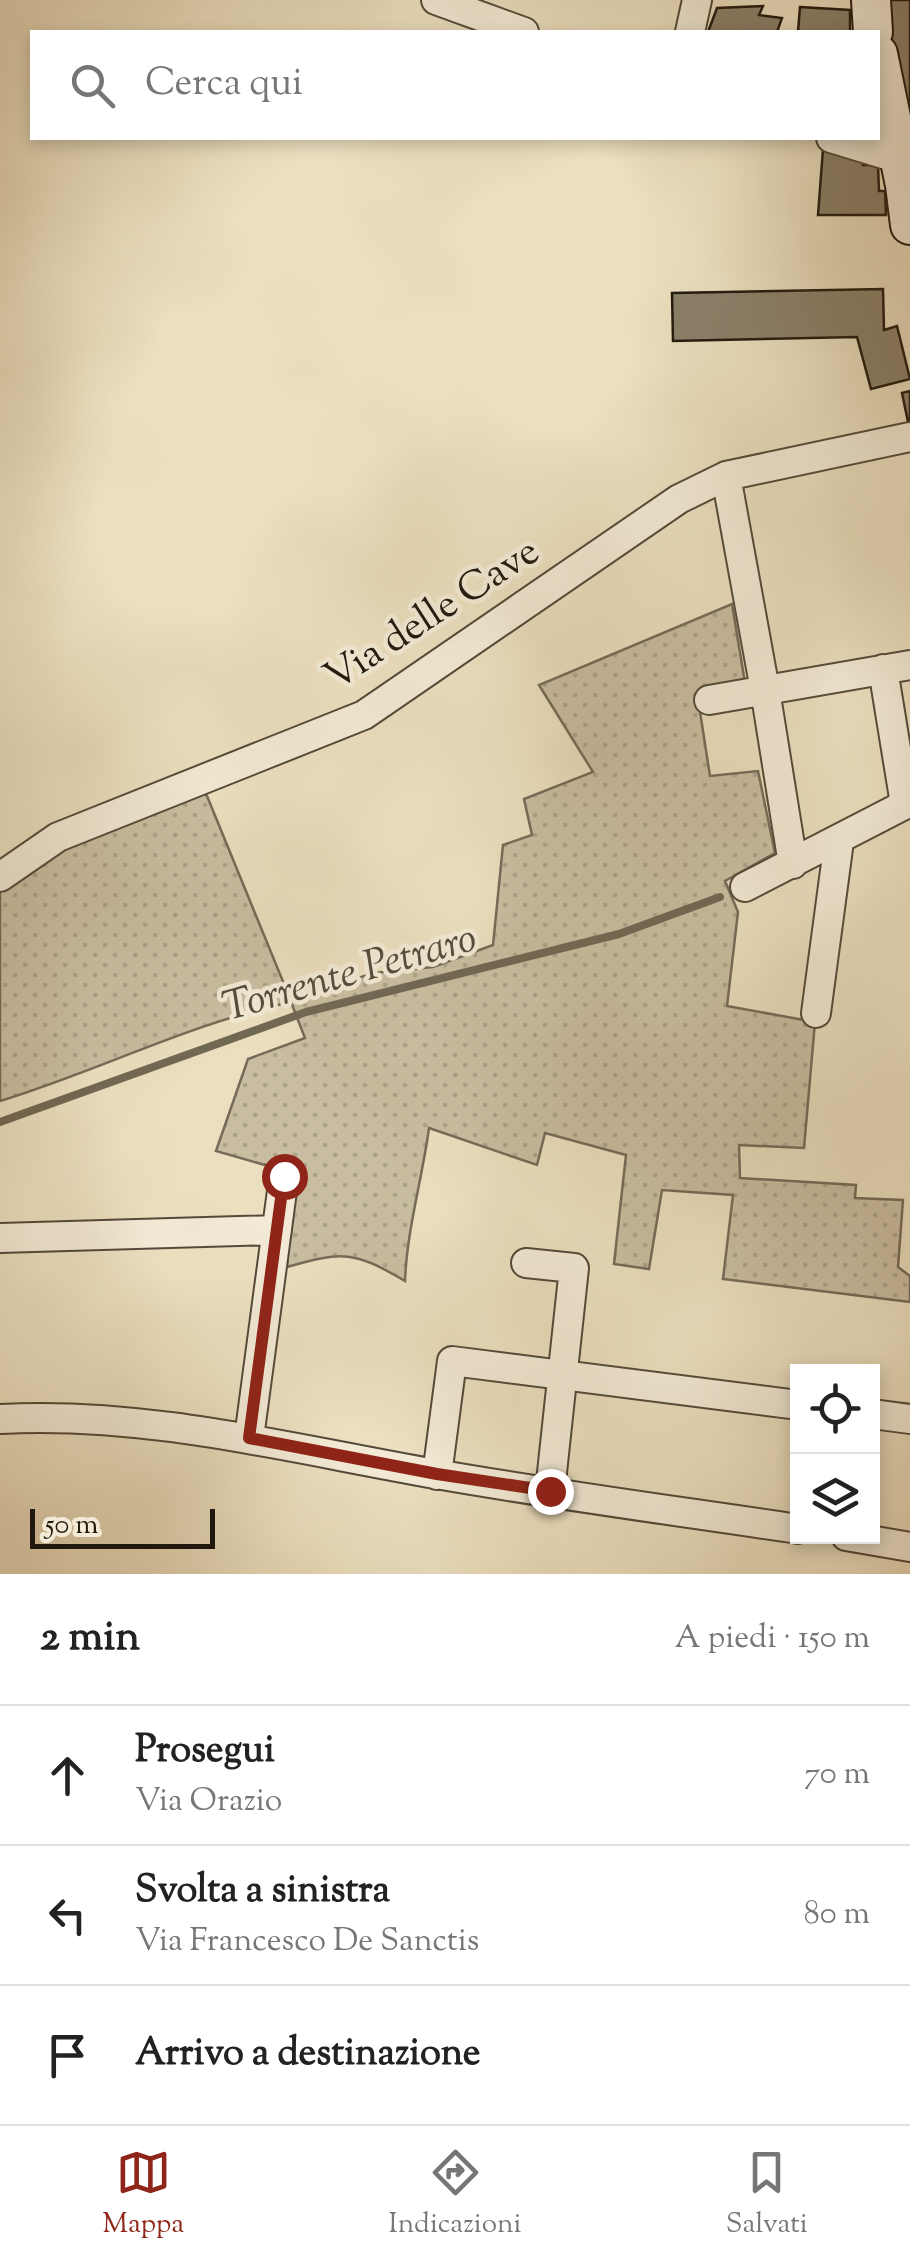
<!DOCTYPE html>
<html lang="it">
<head>
<meta charset="utf-8">
<style>
	:root { --surface:#fff; --page:#f2f2f2; --text:#222; --muted:#767676; --line:#e0e0e0; --accent:#8f2418 }
	body { margin:0; font-family:"Sorts Mill Goudy",serif; background:var(--page); color:var(--text) }
	.controls { position:absolute; right:30px; bottom:30px; display:grid; overflow:hidden; border-radius:0px; box-shadow:0 5px 15px #0003 }
	.controls button { width:90px; height:90px; display:grid; place-items:center; padding:0; border:0; border-bottom:2px solid var(--line); background:var(--surface); color:var(--text); font:50px sans-serif }
	.scale { position:absolute; left:30px; bottom:25px; width:185px; box-sizing:border-box; padding-left:10px; border:5px solid #21190e; border-top:0; font-size:28px; line-height:35px; white-space:nowrap; color:#21190e; -webkit-text-stroke:8px #f2ead5; paint-order:stroke }
	.stop { position:absolute; width:30px; height:30px; margin:-22px; border:8px solid #8f2418; border-radius:50%; background:#fff }
	.stop.end { background:#8f2418; border-color:#fff; box-shadow:0 2px 10px #0008 }
	.list { margin:0; padding:0; list-style:none }
	h2 { display:flex; justify-content:space-between; align-items:center; height:130px; margin:0; padding:0 40px; font-size:42px }
	h2 small { font-size:32px; font-weight:400; color:var(--muted) }
	.list li { display:grid; grid-template-columns:65px 1fr auto; gap:30px; align-items:center; box-sizing:border-box; height:140px; padding:0 40px; border-top:2px solid var(--line) }
	.list b { display:block; font-size:38px; white-space:nowrap }
	.list p { margin:0; font-size:32px; white-space:nowrap; color:var(--muted) }
	.list em { font-size:32px; font-style:normal; color:var(--muted) }
	.icon { flex:none; width:55px; height:55px; fill:none; stroke:currentColor; stroke-width:2; stroke-linecap:round; stroke-linejoin:round }
	.map { position:relative; flex:none; width:910px; height:1574px; overflow:hidden }
	.search { position:absolute; background:var(--surface); box-shadow:0 5px 15px #0003; left:30px; right:30px; top:30px; height:110px; display:flex; align-items:center; gap:25px; box-sizing:border-box; padding:0 35px; border-radius:0px; color:var(--muted); font-size:38px }
	.sheet { height:550px; background:var(--surface) }
	nav { display:flex; justify-content:space-around; align-items:center; box-sizing:border-box; height:140px; border-top:2px solid var(--line); background:var(--surface); font-size:28px; color:var(--muted) }
	nav a { display:grid; justify-items:center; gap:5px }
	nav .on { color:var(--accent) }
	.map>svg:first-child { display:block }
	.grass { fill:url(#grass-dots); stroke:#756b58; stroke-width:2.5 }
	.lines { fill:none; stroke-linecap:round; stroke-linejoin:round }
	.stream { stroke:#716854; stroke-width:8 }
	.building { fill:#8a806a; stroke:#21190e; stroke-width:2.5 }
	.street-casing { stroke:#544a3a; stroke-width:32 }
	.secondary-casing { stroke:#21190e; stroke-width:42 }
	.street { stroke:#f2ead5; stroke-width:28 }
	.secondary { stroke:#f2ead5; stroke-width:38 }
	.route { stroke:#8f2418; stroke-width:12 }
	.labels { text-anchor:middle; dominant-baseline:central; stroke-width:9; stroke-linejoin:round; paint-order:stroke }
	.street-label { font-size:40px; fill:#21190e; stroke:#f2ead5 }
	.water-label { font-size:42px; font-style:italic; fill:#564d3d; stroke:#f2ead5 }
</style>
</head>
<body>
<div class="map">
<svg width="910" height="1574" viewBox="0 0 910 1574">
	<defs>
		<pattern id="grass-dots" width="8" height="8" patternUnits="userSpaceOnUse" patternTransform="scale(2.5)"><rect width="8" height="8" fill="#c9bda1"/><path d="M2 2h.1M6 6h.1" fill="none" stroke="#aca289" stroke-width="1.8" stroke-linecap="round"/></pattern>
	</defs>
	<rect width="100%" height="100%" fill="#ebdfbf"/>
	<filter id="stains"><feTurbulence type="fractalNoise" baseFrequency=".002" numOctaves="4"/><feColorMatrix values="0 0 0 0 .2 0 0 0 0 .09 0 0 0 0 .02 0 0 0 .5 -.17"/></filter>
	<radialGradient id="worn" r=".72"><stop offset=".6" stop-color="#630" stop-opacity="0"/><stop offset="1" stop-color="#630" stop-opacity=".3"/></radialGradient>
	<!-- grass -->
	<path class="grass" d="M732 604 746 689 698 699 710 776 758 771 775 853 725 881 738 912 727 1006 815 1022 804 1148 739 1145 740 1178 856 1185 855 1198 903 1200 898 1267 910 1276V1302L723 1279 733 1195 662 1190 649 1269 614 1264 626 1155 545 1133 537 1165 429 1128C422 1180 407 1229 405 1281 354 1251 343 1251 287 1267L293 1173 216 1151 248 1059 305 1038 291 1002C191 1023 98 1071 0 1101V891L33 862 201 790 207 796 291 1001 373 973 433 967 493 945 503 845 532 835 524 799 593 772 539 685Z"/>
	<g class="lines">
		<!-- stream -->
		<path class="stream" d="M0 1122 306 1012 619 934 720 897"/>
	</g>
	<!-- building -->
	<path class="building" d="M890 0H910V106L903 101 891 34Z
		M763 6 759 15 782 18 777 32H708L717 8Z
		M800 7 850 10V32H798Z
		M823 149 862 160 863 165H878L879 191H885L886 215H818Z
		M883 289 884 330 897 326 910 379 871 389 857 337 673 341 672 293Z
		M910 391V422H908L902 393Z"/>
	<g class="lines">
		<defs>
			<path id="street" d="M436 0 524 32
				M690 32 697 0
				M831 138 900 159 909 146
				M726 476 765 690 793 864
				M883 669 905 804
				M709 700 910 665
				M0 877 58 837 364 715 679 499 726 476 910 437
				M745 887 910 802
				M816 1013 839 841
				M0 1238 277 1230
				M526 1263 574 1268 550 1491
				M872 1414 910 1419
				M0 1419C148 1411 292 1449 436 1474 556 1495 677 1511 798 1529
				M249 1438 284 1176
				M437 1475 452 1361 798 1405
				M846 1536 910 1547"/>
			<path id="secondary" d="M871 0 873 32
				M878 54 905 185 910 225"/>
		</defs>
		<!-- street casing -->
		<use href="#street" class="street-casing"/>
		<!-- secondary casing -->
		<use href="#secondary" class="secondary-casing"/>
		<!-- street -->
		<use href="#street" class="street"/>
		<!-- secondary -->
		<use href="#secondary" class="secondary"/>
	</g>
	<g class="lines">
		<!-- route -->
		<path class="route" d="M284 1176 249 1438 437 1474 550 1491"/>
	</g>
	<g class="labels">
		<!-- street labels -->
		<g class="street-label">
			<text transform="translate(433 616) rotate(-33)">Via delle Cave</text>
		</g>
		<!-- water labels -->
		<g class="water-label">
			<text transform="translate(350 975) rotate(-16)">Torrente Petraro</text>
		</g>
	</g>
	<rect width="100%" height="100%" filter="url(#stains)"/>
	<rect width="100%" height="100%" fill="url(#worn)"/>
</svg>
<div class="controls">
<button><svg class="icon" aria-label="locate" viewBox="0 0 24 24"><circle cx="12" cy="12" r="6"/><path d="M12 2v4M12 18v4M2 12h4M18 12h4"/></svg></button>
<button><svg class="icon" aria-label="layers" viewBox="0 0 24 24"><path d="M12 4l9 5-9 5-9-5zM3 14l9 5 9-5"/></svg></button>
</div>
<div class="scale">50 m</div>
<div class="stop" style="left:284px;top:1176px"></div>
<div class="stop end" style="left:550px;top:1491px"></div>
<div class="search"><svg class="icon" aria-label="search" viewBox="0 0 24 24"><circle cx="10" cy="10" r="6"/><path d="M15 15l6 6"/></svg>Cerca qui</div>
</div>
<section class="sheet">
<h2>2 min<small>A piedi · 150 m</small></h2>
<ul class="list">
<li><svg class="icon" aria-label="ahead" viewBox="0 0 24 24"><path d="M12 20V5M6 11l6-6 6 6"/></svg><div><b>Prosegui</b><p>Via Orazio</p></div><em>70 m</em></li>
<li><svg class="icon" aria-label="left" viewBox="0 0 24 24"><path d="M17 20v-9H6M10 6l-5 5 5 5"/></svg><div><b>Svolta a sinistra</b><p>Via Francesco De Sanctis</p></div><em>80 m</em></li>
<li><svg class="icon" aria-label="arrive" viewBox="0 0 24 24"><path d="M6 21V4h12l-3 4 3 4H6"/></svg><div><b>Arrivo a destinazione</b></div></li>
</ul>
</section>
<nav>
<a class="on"><svg class="icon" aria-label="map" viewBox="0 0 24 24"><path d="M3 6l6-2 6 2 6-2v14l-6 2-6-2-6 2zM9 4v14M15 6v14"/></svg>Mappa</a>
<a><svg class="icon" aria-label="directions" viewBox="0 0 24 24"><path d="M12 3l9 9-9 9-9-9zM9 14v-3h6M13 9l2 2-2 2"/></svg>Indicazioni</a>
<a><svg class="icon" aria-label="saved" viewBox="0 0 24 24"><path d="M7 4h10v16l-5-4-5 4z"/></svg>Salvati</a>
</nav>
</body>
</html>
